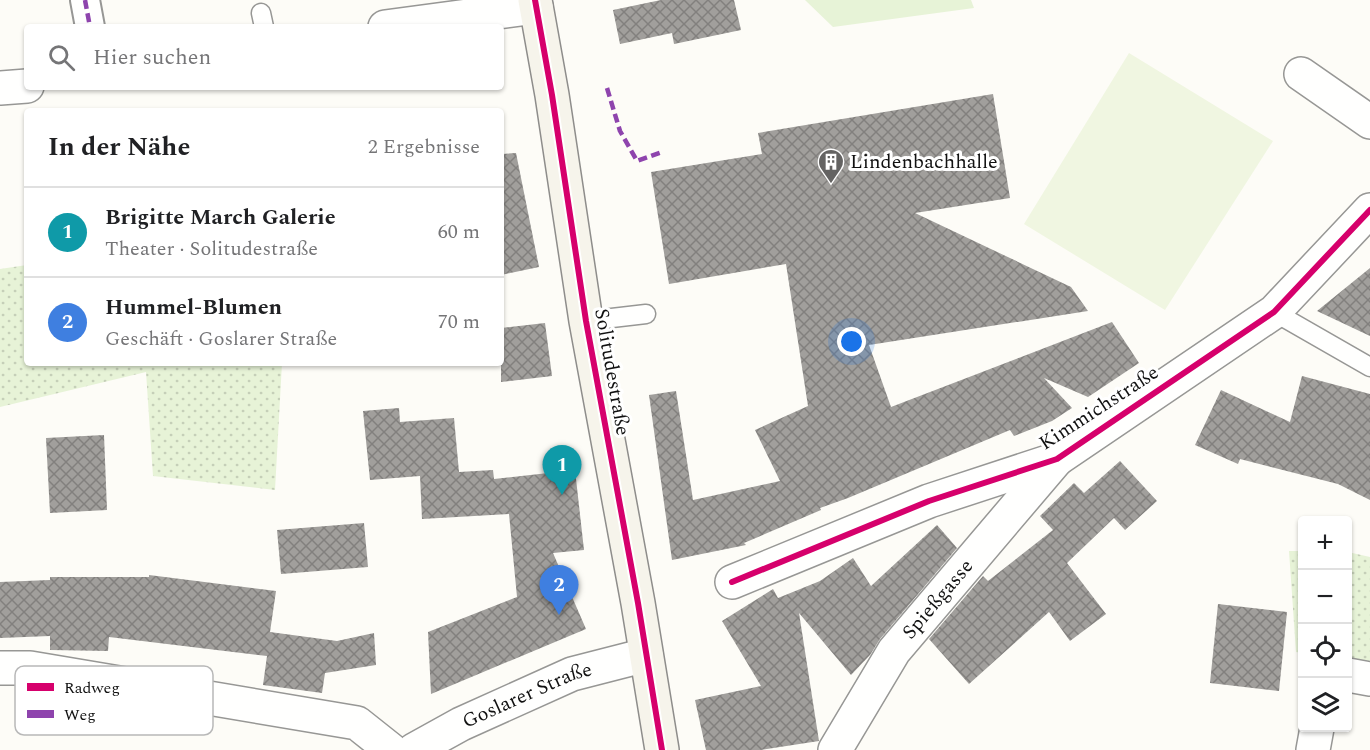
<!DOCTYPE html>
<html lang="de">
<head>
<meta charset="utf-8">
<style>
	:root { --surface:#fff; --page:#f6f6f6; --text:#202124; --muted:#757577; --line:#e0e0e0; --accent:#db2777 }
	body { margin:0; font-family:Spectral,serif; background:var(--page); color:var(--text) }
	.controls { position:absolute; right:18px; bottom:18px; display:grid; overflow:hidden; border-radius:6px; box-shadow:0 2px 4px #0004 }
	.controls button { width:54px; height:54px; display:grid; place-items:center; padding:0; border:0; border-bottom:2px solid var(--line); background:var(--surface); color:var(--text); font:30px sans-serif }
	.you { position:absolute; left:852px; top:342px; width:21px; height:21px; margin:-15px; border:4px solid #fff; border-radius:50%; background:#1a73e8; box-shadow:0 0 0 9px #1a73e833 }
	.badge { display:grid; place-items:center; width:39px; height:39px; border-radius:50%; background:var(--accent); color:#fff; font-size:20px; font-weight:700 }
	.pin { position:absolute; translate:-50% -50px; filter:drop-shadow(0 2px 3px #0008) }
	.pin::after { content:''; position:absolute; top:32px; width:21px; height:18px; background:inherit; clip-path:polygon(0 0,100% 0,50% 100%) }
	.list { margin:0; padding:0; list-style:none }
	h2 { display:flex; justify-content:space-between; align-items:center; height:78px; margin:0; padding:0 24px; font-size:26px }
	h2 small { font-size:20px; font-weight:400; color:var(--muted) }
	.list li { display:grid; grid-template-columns:39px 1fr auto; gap:18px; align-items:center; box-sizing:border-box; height:90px; padding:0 24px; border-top:2px solid var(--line) }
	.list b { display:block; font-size:22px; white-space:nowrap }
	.list p { margin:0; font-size:20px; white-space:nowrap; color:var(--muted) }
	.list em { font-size:20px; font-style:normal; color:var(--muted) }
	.icon { flex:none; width:33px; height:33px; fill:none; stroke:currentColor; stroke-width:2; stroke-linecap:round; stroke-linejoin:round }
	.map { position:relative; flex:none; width:1370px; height:750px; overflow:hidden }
	.search { position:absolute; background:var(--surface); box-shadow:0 2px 4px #0004; left:24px; top:24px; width:480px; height:66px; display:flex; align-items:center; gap:15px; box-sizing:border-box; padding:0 21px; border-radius:6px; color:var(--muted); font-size:22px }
	.panel { position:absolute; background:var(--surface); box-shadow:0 2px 4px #0004; left:24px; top:108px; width:480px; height:258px; border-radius:6px }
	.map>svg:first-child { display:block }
	.grass { fill:url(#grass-dots) }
	.park { fill:#e7f3d7 }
	.pitch { fill:#f0f6e1 }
	.building { fill:url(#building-cross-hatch) }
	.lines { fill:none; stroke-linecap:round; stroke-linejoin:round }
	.service-casing { stroke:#979795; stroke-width:21 }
	.pedestrian-casing { stroke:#979795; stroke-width:32 }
	.minor-casing { stroke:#979795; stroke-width:36 }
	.secondary-casing { stroke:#8e8d8b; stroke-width:36 }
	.service { stroke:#fffffe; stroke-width:18 }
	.pedestrian { stroke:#fffffe; stroke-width:28 }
	.minor { stroke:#fffffe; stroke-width:33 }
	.secondary { stroke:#f6f4eb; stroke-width:33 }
	.quiet { stroke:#8e44ad; stroke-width:4.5; stroke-dasharray:9 4.5; stroke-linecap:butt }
	.cycleway-casing { stroke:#fff; stroke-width:10 }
	.cycleway { stroke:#d6006c; stroke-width:6 }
	.labels { text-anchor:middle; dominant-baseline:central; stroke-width:6; stroke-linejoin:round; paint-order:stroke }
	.poi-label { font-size:20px; fill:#111; stroke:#fff; text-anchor:start }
	.street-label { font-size:20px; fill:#111; stroke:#fff }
	.key { fill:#fff; stroke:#b8b8b8; stroke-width:1.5 }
	.key-label { font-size:16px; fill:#111 }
</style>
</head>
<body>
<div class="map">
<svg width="1370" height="750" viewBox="0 0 1370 750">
	<defs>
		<pattern id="grass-dots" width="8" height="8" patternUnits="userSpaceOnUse" patternTransform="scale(1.5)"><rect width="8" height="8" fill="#e7f3d7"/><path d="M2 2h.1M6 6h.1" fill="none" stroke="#c5cfb8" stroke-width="1.8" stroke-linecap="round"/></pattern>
		<pattern id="building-cross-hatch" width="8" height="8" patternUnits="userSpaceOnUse" patternTransform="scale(1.5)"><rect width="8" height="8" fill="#a19f9c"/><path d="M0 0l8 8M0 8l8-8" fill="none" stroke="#82807e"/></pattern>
	</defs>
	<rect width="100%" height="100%" fill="#fdfcf7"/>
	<!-- grass -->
	<path class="grass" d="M27 265V363H282L275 490 153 476 146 372 0 407V269Z
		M1289 551H1302V653L1296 652Z
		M1348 552 1370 557V667L1348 662Z"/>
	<!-- park -->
	<path class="park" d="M805 0H971L974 8 833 27Z"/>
	<!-- pitch -->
	<path class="pitch" d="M1129 53 1273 141 1165 310 1024 224Z"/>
	<!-- building -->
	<path class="building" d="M661 0H734L741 30 674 44 672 33 620 44 613 10Z
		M993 94 1010 198 915 213 1071 287 1088 311 869 345 891 407 1112 322 1139 363 1088 397 1044 378 1072 408 1052 421 1014 436 1010 430 848 498 820 508 821 510 744 543 746 545 672 560 649 395 676 391 693 500 780 481 755 430 808 406 786 264 669 284 651 172 762 154 758 133Z
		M516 153 539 267 501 275V154Z
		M1370 268V336L1317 311Z
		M545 323 552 376 501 382V328Z
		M1302 376 1370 394V500L1338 484 1240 459 1238 464 1195 445 1221 390 1290 422Z
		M399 408 400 422 454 418 459 472 493 470 494 479 575 470 584 550 553 553 586 629 431 694 428 632 517 597 509 514 422 519 420 476 370 480 363 411Z
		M104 435 107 510 50 513 46 438Z
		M1120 461 1157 501 1125 530 1114 518 1067 563 1106 614 1070 641 1049 612 969 684 929 639 983 576 988 581 1053 530 1040 516 1074 483 1084 493Z
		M364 523 368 567 281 574 277 530Z
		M937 525 957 548 880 639 870 655 851 675 799 613 819 741 761 750H706L695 700 761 686 722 621 773 589 778 598 820 581 853 558 871 586Z
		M149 575 276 591 270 632 337 641 374 633 376 665 325 673 322 693 263 685 267 656 109 637 108 651 50 650V636L0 638V582L50 580V577H149Z
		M1218 604 1287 612 1279 691 1210 683Z"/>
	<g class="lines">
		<defs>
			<path id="service" d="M261 13 264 27
				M1274 312 1370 367
				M586 321 646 314"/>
			<path id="pedestrian" d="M85 0 90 27"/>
			<g id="minor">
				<path d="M385 27 536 7"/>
				<path d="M1301 74 1370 122"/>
				<path d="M0 88 27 86"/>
				<path d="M732 582 929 501 1057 459 1274 312 1370 210"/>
				<path d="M0 668H30L357 723 391 750"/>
				<path d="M1348 675 1370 679"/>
				<path id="s1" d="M414 750 461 724 572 674 646 655"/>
				<path id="s2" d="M835 750 894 651 1057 459"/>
				<path d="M1313 750 1317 728"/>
			</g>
			<path id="secondary" d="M535 0 552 95 586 321 638 603 662 750"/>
		</defs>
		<!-- service casing -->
		<use href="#service" class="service-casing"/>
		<!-- pedestrian casing -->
		<use href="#pedestrian" class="pedestrian-casing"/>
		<!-- minor casing -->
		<use href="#minor" class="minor-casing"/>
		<!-- secondary casing -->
		<use href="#secondary" class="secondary-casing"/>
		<!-- service -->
		<use href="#service" class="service"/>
		<!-- pedestrian -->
		<use href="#pedestrian" class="pedestrian"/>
		<!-- minor -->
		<use href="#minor" class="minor"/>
		<!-- secondary -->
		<use href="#secondary" class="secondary"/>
		<!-- quiet -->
		<path class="quiet" d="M85 0 90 27
			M607 88 620 131 637 161 662 152"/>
		<defs>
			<path id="cycleway" d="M535 0 552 95 586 321 638 603 662 750
				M732 582 929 501 1057 459 1274 312 1370 210"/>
		</defs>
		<!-- cycleway casing -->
		<use href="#cycleway" class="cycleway-casing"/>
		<!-- cycleway -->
		<use href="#cycleway" class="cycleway"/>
	</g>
	<!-- icons -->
	<defs>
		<symbol id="building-pin" viewBox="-11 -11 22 30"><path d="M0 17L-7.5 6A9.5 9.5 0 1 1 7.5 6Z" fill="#646362" stroke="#fff"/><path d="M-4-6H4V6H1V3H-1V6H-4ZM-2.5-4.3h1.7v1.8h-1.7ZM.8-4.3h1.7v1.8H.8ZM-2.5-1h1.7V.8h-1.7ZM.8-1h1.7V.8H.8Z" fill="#fff"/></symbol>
	</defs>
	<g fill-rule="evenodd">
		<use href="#building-pin" x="816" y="147" width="30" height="40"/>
	</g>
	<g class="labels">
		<!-- poi labels -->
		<g class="poi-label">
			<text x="850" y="162">Lindenbachhalle</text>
		</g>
		<!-- street labels -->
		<g class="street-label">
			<text transform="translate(612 372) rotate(80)">Solitudestraße</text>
			<text transform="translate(1099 408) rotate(-33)">Kimmichstraße</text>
			<text stroke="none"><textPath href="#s2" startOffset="183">Spießgasse</textPath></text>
			<text stroke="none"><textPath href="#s1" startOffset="126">Goslarer Straße</textPath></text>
		</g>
	</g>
	<!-- legend -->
	<rect x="15" y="666" width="198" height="69" rx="9" class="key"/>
	<rect x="27" y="683" width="27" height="8" fill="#d6006c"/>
	<rect x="27" y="710" width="27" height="8" fill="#8e44ad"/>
	<g class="key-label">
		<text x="64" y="693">Radweg</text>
		<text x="64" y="720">Weg</text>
	</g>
</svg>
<div class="controls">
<button>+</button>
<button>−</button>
<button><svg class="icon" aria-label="locate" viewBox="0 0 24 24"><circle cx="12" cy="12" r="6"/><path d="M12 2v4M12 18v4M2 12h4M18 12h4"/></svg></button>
<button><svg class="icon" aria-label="layers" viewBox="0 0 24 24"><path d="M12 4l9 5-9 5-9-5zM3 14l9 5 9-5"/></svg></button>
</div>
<div class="you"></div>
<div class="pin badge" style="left:562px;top:495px;background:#0f9aa8">1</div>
<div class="pin badge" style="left:559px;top:615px;background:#3f7fe0">2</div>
<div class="search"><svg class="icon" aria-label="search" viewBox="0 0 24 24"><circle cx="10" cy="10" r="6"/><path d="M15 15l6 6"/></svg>Hier suchen</div>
<section class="panel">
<h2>In der Nähe<small>2 Ergebnisse</small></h2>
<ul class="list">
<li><span class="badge" style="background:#0f9aa8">1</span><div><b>Brigitte March Galerie</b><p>Theater · Solitudestraße</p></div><em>60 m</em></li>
<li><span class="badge" style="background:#3f7fe0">2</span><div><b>Hummel-Blumen</b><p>Geschäft · Goslarer Straße</p></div><em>70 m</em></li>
</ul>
</section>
</div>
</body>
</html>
